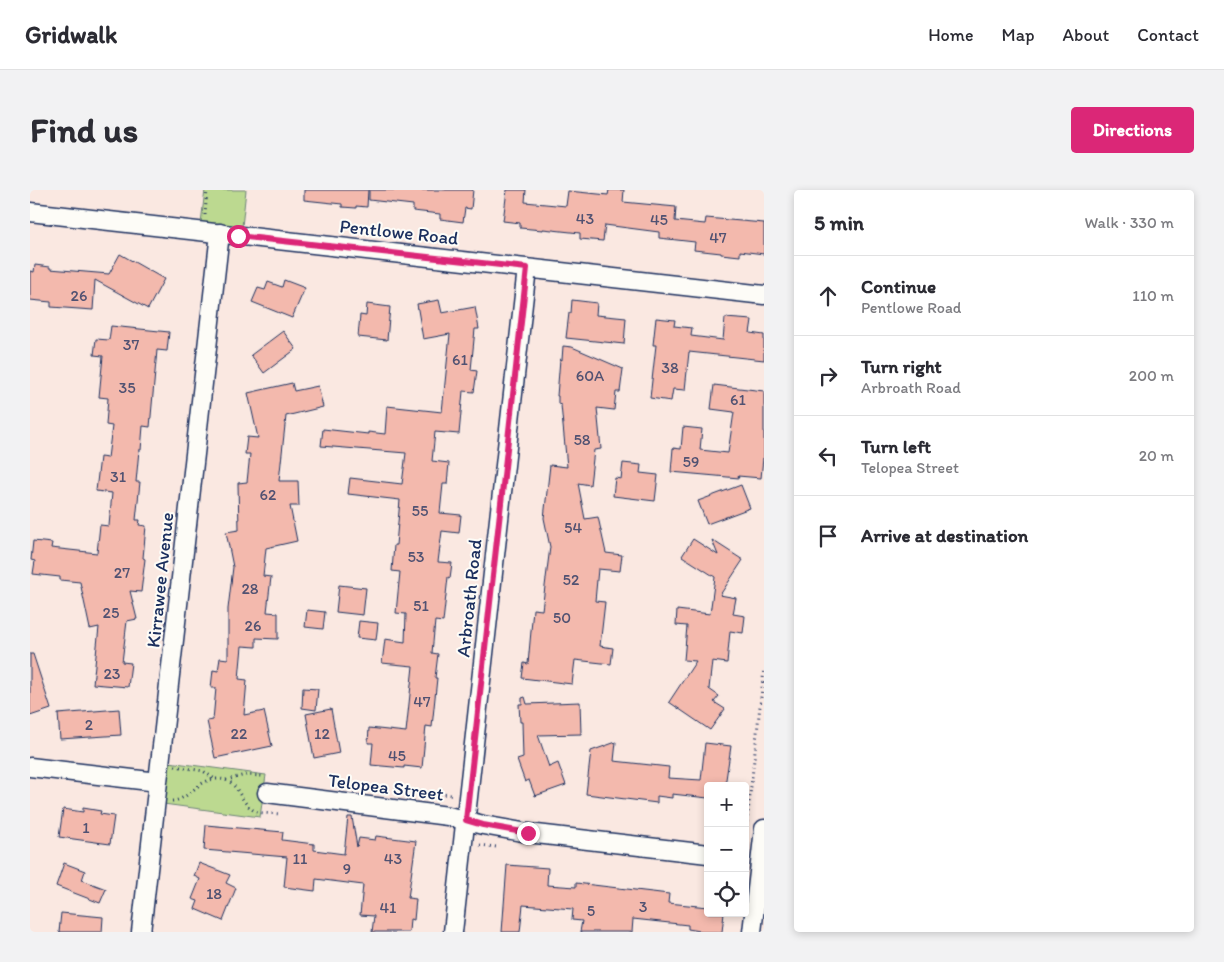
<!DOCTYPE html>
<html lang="en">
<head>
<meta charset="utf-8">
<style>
	:root { --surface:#fff; --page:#f2f2f3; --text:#2b2b33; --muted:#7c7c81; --line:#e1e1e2; --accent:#db2777 }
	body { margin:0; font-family:Itim,sans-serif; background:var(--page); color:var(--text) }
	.controls { position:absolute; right:15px; bottom:15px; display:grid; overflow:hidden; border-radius:5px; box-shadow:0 2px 8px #0003 }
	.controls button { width:45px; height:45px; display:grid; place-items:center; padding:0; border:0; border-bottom:1px solid var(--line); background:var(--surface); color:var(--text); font:25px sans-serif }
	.stop { position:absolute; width:15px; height:15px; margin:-11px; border:4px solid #db2777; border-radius:50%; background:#fff }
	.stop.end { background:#db2777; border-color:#fff; box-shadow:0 1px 5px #0008 }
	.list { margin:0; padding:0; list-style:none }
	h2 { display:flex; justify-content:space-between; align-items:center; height:65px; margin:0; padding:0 20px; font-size:21px }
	h2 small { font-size:16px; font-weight:400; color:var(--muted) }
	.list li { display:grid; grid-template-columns:32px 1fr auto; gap:15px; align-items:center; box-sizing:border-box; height:80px; padding:0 20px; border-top:1px solid var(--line) }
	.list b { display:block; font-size:19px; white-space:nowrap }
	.list p { margin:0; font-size:16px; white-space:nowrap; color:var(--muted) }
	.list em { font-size:16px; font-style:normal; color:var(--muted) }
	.icon { flex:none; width:28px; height:28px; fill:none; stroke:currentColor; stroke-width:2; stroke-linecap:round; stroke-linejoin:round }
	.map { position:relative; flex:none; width:734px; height:742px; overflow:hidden; border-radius:5px }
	header { display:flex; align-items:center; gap:30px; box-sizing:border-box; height:70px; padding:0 25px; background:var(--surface); border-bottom:1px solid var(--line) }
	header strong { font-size:24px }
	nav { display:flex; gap:28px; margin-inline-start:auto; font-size:18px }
	.intro { display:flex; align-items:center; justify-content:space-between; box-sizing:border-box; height:120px; padding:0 30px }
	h1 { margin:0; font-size:35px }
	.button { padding:12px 22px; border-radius:5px; background:var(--accent); color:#fff; font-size:18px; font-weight:700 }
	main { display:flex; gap:30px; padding:0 30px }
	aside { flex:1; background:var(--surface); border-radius:5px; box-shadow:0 2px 8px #0003 }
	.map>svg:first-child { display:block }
	.green { fill:#bcd990; stroke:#6c8477 }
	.building { fill:#f3b9ad; stroke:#1b2f5e }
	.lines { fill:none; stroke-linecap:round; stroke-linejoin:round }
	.minor-casing { stroke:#1b2f5e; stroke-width:21 }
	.path { stroke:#1b2f5e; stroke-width:3; stroke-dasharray:1 4; stroke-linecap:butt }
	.minor { stroke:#fdfcf7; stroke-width:18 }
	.route { stroke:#db2777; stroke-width:6 }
	.labels { text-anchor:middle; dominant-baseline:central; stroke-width:4; stroke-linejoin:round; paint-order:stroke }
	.number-label { font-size:16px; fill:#515272 }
	.street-label { font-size:19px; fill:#1b2f5e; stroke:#fdfcf7 }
</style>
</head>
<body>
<header>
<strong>Gridwalk</strong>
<nav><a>Home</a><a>Map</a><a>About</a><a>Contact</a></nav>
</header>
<div class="intro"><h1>Find us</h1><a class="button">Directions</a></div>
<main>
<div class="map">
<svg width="734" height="742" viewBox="0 0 734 742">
	<rect width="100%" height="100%" fill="#fae8e1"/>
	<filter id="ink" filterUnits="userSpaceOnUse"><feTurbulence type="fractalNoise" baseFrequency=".02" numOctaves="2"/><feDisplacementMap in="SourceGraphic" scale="10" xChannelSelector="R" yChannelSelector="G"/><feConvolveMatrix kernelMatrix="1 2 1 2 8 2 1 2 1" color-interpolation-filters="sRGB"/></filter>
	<g filter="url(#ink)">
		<!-- green -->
		<path class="green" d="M175 0H216L211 46 170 41Z
			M131 571 236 585 230 627 126 613Z"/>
		<!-- building -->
		<path class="building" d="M274 0H338L337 17 326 16V18L312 17V14L274 10Z
			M339 0H443L441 19 435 18 433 32 410 29V24L383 21V15L339 10Z
			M477 0H496L495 12 536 16 538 1 578 5 579 0H594L593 12 646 17 645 31 675 34 676 28 734 33V64L710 61V66L691 64V63L664 60 665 52 629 48V42L575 35 573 51 550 49V43L513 39V40L490 38V33L473 31Z
			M90 64 134 89 118 119 65 90 63 120 21 117V112L0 110V81L4 82 5 75 20 77V79L79 84Z
			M254 90 275 98 262 128 222 112 228 98 235 100 238 92 252 97Z
			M409 110 412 123 445 117 449 139H445L441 180 447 181 444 202 433 201 429 244 405 242 402 271 419 273 417 294H413L410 323 431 325 429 343 412 341 408 372 422 373 420 388 418 387 413 432 405 431 402 463 408 464 405 488H407L402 537 396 536 392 578 374 576V578L341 575 343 553H338L339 538 376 542 383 476 352 473 355 449 375 452 376 424 366 423 370 382 362 381 364 355H366L370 310 318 304 320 288 372 294 376 263 291 256 293 239 338 244V242L355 244 357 216 412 222 420 144 393 149 387 114Z
			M542 110 567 113 566 125 596 128 594 154 536 148 539 123H541Z
			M337 114 360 117 357 150 328 147 330 125 336 126Z
			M626 128 645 130 644 136 662 138 661 146 693 150 695 128 722 130 720 143 734 145V170L659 162 655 200 643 199 641 211 620 208 626 155H623Z
			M81 136 139 142 137 161 127 160 120 237 113 236 111 260H109L106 292H110L106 330H110L109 335 116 336 113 368 115 369 111 402 100 401 107 429 97 431 92 472 101 473 98 497 63 494 69 437 60 439 50 392 30 390V387L3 384 5 371 1 370 3 351 22 353 21 358 67 363 70 335 79 336 82 303 66 301 70 267 78 268 82 236 76 235 78 208 69 207 73 166 64 165 66 149 79 150Z
			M253 141 266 159 234 183 221 165Z
			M533 156 542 157 593 179 590 202H586L584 220 567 218 571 259 564 260 560 295 548 293 555 329 568 327 576 363 592 365 590 381 568 379 565 411 575 412 570 456 583 458 581 474 545 470 542 494 492 488 494 473 498 474 503 419 512 420 520 357 514 328 520 275 537 277 531 215 528 214V206H527L530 169 532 170Z
			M262 193 264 201 288 196 293 217 256 226 249 291H268L269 316H260L267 351 236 358 233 386 241 387 237 422 248 423V449L226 448V457L212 456 209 489 217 490 214 525 234 521 242 556 185 568 177 531 183 530 186 498H181L183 480 188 481 190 468 198 469V419L203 377 196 342 209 340 208 293 217 292 220 264H215L217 247 228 248 218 203Z
			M684 195 734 201V269L733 268 731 288 708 286 709 288 641 282 643 258 651 259 653 237 672 239 670 260 698 263 704 222 681 219Z
			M593 273 611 275 610 283 628 285 625 311 583 306 585 288 591 289Z
			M711 295 720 318 677 334 668 311Z
			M663 349 688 365 682 350 713 370 690 405 706 408 703 424 715 426 713 443 700 441 697 473 682 471 679 499 689 506 684 512 695 519 680 540 639 512 666 471 654 470 657 436 646 435 647 420 680 424 685 387 652 366Z
			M309 395 336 398 333 425 306 422Z
			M277 420 295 422 293 439 275 437Z
			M329 431 348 433 346 450 327 448Z
			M0 464H3L21 519 0 526Z
			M273 498 288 499 286 520 272 518Z
			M495 507 497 514 550 512 551 544 508 545 519 577 528 573 536 595 505 606 499 590 495 592 487 570 493 568 492 532H490L489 514H492V508Z
			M89 519 91 545 30 549 28 524Z
			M301 519 309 563 284 568 276 524Z
			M586 552 584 571 639 577 638 588 671 590 675 553 701 556 695 596H678V608L642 604V608L627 606V613L556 604 561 561Z
			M53 618 71 621 70 624 84 626 80 654 29 647 33 619 53 622Z
			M318 627H322L327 657 329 648 345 650 346 646 386 651 378 708 386 709 384 730 380 729 379 742H342L344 726 330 725 333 695 286 689 285 701 254 697 257 667 174 660 176 635 253 642 252 650 284 654V660L314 664Z
			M34 673 55 681 52 690 76 699 70 713 26 696Z
			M169 673 200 685 196 693 206 698 193 731 165 719 168 711 162 709 170 689 164 686Z
			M477 675 518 678 517 695 546 697V693L639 704 638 713 678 717V723H694L692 742H670V741L658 739V735L603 729 602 742H550L552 731 542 730 543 719 493 715 490 742H472Z
			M31 723 73 727 72 742H29Z"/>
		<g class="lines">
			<defs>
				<path id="minor" d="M0 22 734 105
					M0 577 128 592
					M237 603 418 626 453 635 498 643 678 664
					M111 742 190 43
					M423 742 497 78
					M722 742 734 639"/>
			</defs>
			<!-- minor casing -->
			<use href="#minor" class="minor-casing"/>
			<!-- path -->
			<path class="path" d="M175 25 177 0
				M145 576 173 581 185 589
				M196 590 215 585 232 586
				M365 599 421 605
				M142 611C159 610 167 590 186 589 209 588 207 609 223 620 229 624 241 623 249 624
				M717 632 734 480
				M450 655 466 657"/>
			<!-- minor -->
			<use href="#minor" class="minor"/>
		</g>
	</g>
	<g class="lines" filter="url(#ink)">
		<!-- route -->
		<path class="route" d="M208 46 497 78 436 630 453 635 498 643"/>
	</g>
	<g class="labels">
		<!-- number labels -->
		<g class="number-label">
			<text x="555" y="28">43</text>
			<text x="629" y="29">45</text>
			<text x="688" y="47">47</text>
			<text x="49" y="105">26</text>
			<text x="101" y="154">37</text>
			<text x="430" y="169">61</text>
			<text x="640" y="177">38</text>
			<text x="560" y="185">60A</text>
			<text x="97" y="197">35</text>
			<text x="708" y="209">61</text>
			<text x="552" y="249">58</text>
			<text x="661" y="271">59</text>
			<text x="88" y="286">31</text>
			<text x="238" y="304">62</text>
			<text x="390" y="320">55</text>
			<text x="543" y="337">54</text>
			<text x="386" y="366">53</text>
			<text x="92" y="382">27</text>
			<text x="541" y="389">52</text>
			<text x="220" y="398">28</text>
			<text x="391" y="415">51</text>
			<text x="81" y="422">25</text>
			<text x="532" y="427">50</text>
			<text x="223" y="435">26</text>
			<text x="82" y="483">23</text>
			<text x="392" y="511">47</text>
			<text x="59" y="534">2</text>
			<text x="209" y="543">22</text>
			<text x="292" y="543">12</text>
			<text x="367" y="565">45</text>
			<text x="56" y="637">1</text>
			<text x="270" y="668">11</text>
			<text x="363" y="668">43</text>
			<text x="317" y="678">9</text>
			<text x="184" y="703">18</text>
			<text x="613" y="716">3</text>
			<text x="358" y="717">41</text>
			<text x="561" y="720">5</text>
		</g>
		<!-- street labels -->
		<g class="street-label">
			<text transform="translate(369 42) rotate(6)">Pentlowe Road</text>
			<text transform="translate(130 390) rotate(-84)">Kirrawee Avenue</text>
			<text transform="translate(439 408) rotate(-84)">Arbroath Road</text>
			<text transform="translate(356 597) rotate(7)">Telopea Street</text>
		</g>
	</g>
</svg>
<div class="controls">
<button>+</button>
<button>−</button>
<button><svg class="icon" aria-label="locate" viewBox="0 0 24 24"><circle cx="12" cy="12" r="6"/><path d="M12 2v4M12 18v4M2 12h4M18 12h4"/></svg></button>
</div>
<div class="stop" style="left:208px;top:46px"></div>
<div class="stop end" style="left:498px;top:643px"></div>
</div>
<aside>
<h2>5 min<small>Walk · 330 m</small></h2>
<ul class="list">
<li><svg class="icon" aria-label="ahead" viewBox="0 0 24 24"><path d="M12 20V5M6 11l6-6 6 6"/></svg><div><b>Continue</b><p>Pentlowe Road</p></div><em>110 m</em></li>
<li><svg class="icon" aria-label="right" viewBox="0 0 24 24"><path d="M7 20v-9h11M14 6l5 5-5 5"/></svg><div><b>Turn right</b><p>Arbroath Road</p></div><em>200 m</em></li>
<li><svg class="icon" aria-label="left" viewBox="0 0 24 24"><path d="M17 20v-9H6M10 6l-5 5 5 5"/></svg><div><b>Turn left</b><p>Telopea Street</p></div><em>20 m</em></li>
<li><svg class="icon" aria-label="arrive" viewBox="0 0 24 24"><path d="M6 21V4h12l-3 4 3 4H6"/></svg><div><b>Arrive at destination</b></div></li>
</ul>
</aside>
</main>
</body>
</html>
